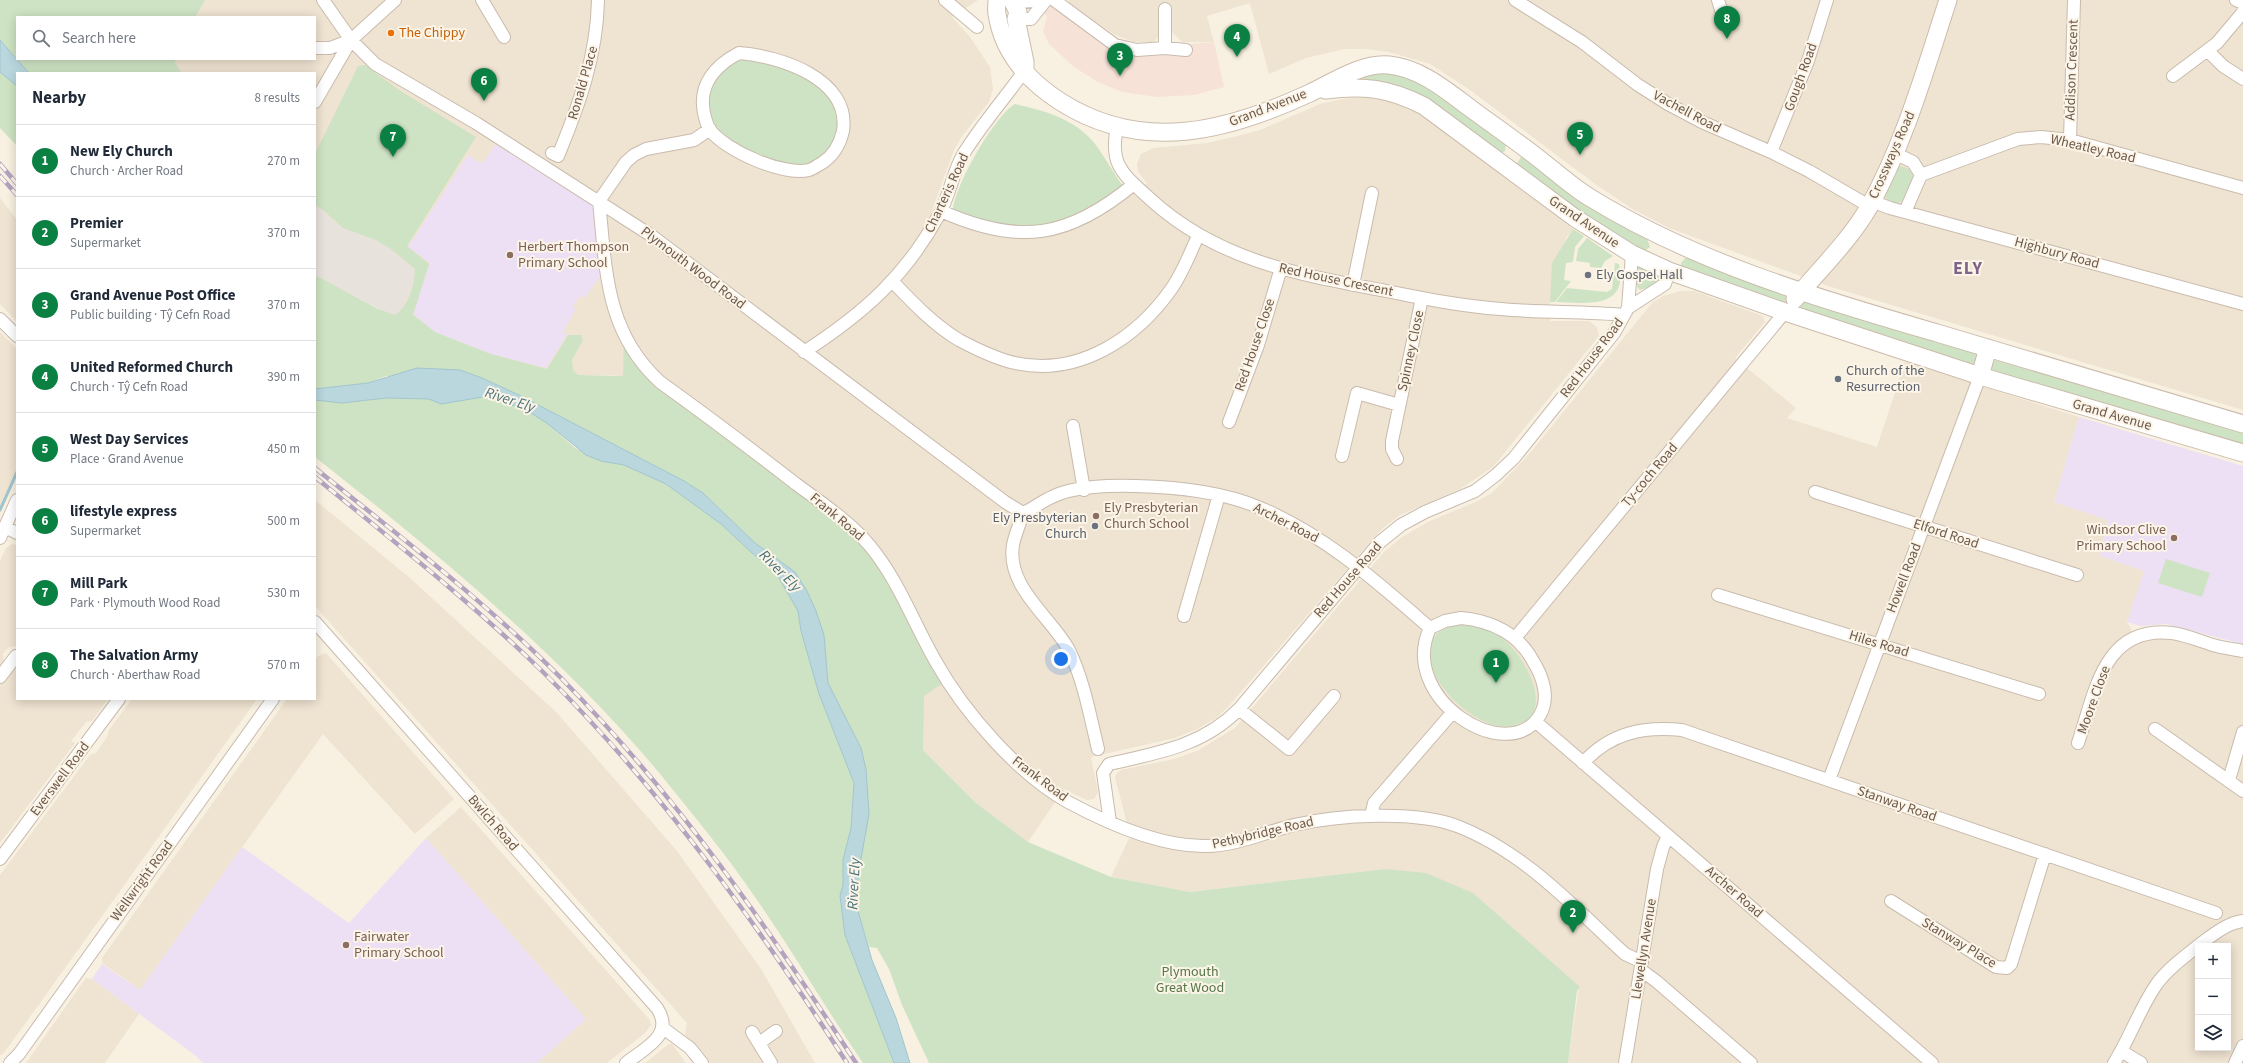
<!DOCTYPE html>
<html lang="en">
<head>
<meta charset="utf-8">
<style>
	:root { --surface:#fff; --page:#f6f6f7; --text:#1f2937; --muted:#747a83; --line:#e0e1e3; --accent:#0b8043 }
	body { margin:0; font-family:"Source Sans 3",sans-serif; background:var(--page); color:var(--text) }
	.controls { position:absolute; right:12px; bottom:12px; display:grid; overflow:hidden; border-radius:0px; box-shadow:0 2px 10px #0003 }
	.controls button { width:36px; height:36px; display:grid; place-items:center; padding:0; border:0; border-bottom:1px solid var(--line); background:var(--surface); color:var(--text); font:20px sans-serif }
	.you { position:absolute; left:1061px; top:659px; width:14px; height:14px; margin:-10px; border:3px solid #fff; border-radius:50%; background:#1a73e8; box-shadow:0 0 0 6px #1a73e833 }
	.badge { display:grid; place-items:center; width:26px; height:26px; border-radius:50%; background:var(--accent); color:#fff; font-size:13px; font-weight:700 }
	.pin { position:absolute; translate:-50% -33px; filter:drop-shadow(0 1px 2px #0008) }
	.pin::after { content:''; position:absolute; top:21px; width:14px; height:12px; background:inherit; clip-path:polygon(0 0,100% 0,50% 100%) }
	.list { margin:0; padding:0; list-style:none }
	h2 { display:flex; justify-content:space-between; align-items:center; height:52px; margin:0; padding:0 16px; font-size:17px }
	h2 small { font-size:13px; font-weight:400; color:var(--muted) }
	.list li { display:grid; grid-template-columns:26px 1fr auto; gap:12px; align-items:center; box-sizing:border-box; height:72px; padding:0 16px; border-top:1px solid var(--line) }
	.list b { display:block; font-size:15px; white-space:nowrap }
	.list p { margin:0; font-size:13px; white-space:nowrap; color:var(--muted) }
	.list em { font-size:13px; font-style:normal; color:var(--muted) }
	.icon { flex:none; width:22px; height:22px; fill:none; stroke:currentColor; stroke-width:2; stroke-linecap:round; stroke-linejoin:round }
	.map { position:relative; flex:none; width:2243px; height:1063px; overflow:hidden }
	.search { position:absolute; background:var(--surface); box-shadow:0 2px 10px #0003; left:16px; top:16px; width:300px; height:44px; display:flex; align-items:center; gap:10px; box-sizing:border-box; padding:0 14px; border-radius:0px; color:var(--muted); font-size:15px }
	.panel { position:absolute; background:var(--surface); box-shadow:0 2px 10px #0003; left:16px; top:72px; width:300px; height:628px; border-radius:0px }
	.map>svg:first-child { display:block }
	.residential { fill:#efe3d1; fill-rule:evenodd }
	.commercial { fill:#f7e2d7 }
	.industrial { fill:#e8e2dc }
	.education { fill:#eddff4 }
	.green { fill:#cee3c3 }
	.water { fill:#bad7de; stroke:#a1c5cf }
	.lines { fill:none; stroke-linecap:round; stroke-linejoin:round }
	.stream { stroke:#a1c5cf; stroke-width:3 }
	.street-casing { stroke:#c9bbad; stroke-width:14 }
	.secondary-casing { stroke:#ccbbab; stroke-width:19 }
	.street { stroke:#fff; stroke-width:12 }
	.secondary { stroke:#fff; stroke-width:17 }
	.rail-casing { stroke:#b3a3bf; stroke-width:4.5 }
	.rail { stroke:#fcf5e7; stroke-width:3; stroke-dasharray:9; stroke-linecap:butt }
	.food-dot { fill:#e8710a; stroke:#fcf5e7; stroke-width:1.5 }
	.education-dot { fill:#8d6e63; stroke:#fcf5e7; stroke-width:1.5 }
	.worship-dot { fill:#6b7280; stroke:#fcf5e7; stroke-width:1.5 }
	.labels { text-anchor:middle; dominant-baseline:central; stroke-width:4; stroke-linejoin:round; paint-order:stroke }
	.food-label { font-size:14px; fill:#c56008; stroke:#fcf5e7; text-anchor:start }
	.street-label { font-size:14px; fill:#6c594c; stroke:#fcf5e7 }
	.education-label { font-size:14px; fill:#785e54; stroke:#fcf5e7; text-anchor:start }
	.worship-label { font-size:14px; fill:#5b616d; stroke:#fcf5e7; text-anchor:start }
	.park-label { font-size:14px; fill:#547649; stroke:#fcf5e7 }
	.water-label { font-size:15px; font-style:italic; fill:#49727d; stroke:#fcf5e7 }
	.district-label { font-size:18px; font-weight:bold; letter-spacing:1px; fill:#7e6489; stroke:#fcf5e7 }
</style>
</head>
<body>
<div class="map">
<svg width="2243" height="1063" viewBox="0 0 2243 1063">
	<rect width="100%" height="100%" fill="#f8f1e2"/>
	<!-- residential -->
	<path class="residential" d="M196 0H978L952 17 970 37 990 67 993 89 989 102 962 136 954 150 932 211 957 224 997 235 1054 234 1100 217 1147 183 1138 172 1137 164 1141 154 1153 148 1207 143 1234 137 1260 130 1320 104 1343 99 1364 97 1388 101 1413 111 1431 122 1573 229 1566 238 1550 302V321H1589L1597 327 1599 336 1493 467 1460 489 1400 515 1382 529 1227 708 1216 718 1197 729 1175 738 1091 757 1098 792 1094 799 1087 800 1064 789 1028 842 976 803 923 750 922 734 617 375H564L491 354 315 280V73H178L170 59H315V17H186Z
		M1068 0H2243V410L1828 286 1669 228 1631 208 1595 184 1470 90 1430 64 1389 52 1366 49H1344L1306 58 1269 74 1250 3 1207 16 1214 42H1182L1173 33H1161L1154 42H1134L1115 35 1070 5Z
		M0 198 17 220V322L0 304Z
		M1681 291H1694L1763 316 1765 322 1735 358 1796 408 1787 418 1877 447 1905 362 2079 417 2054 502 2108 520 2100 556 2145 571 2127 622 2138 643 2163 636 2243 654V1063H1568L1579 987 1473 893 1385 869 1190 892 1111 877 1130 836 1115 777 1117 773 1121 770 1174 759 1197 751 1235 728 1384 552 1402 537 1430 521 1478 501 1493 492 1530 453 1652 303 1663 296ZM2198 946H2228V1048H2198Z
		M0 332 17 349V476L0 514Z
		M315 500 410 578 556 712 677 851 761 969 815 1063H778L768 1044 771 1040 755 1027 746 1034 765 1063H709L702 1052 685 1035 687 1023 315 606Z
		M12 544 17 545V646L9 647 3 654 4 663 0 668V561L6 548Z
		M326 653 454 799 415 834 323 734 140 990 102 963V958L287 699H315V660L318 656Z
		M17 668V699H108L92 721 86 722 71 741 75 743 0 843V684L11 669Z
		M132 699H257L35 1010 3 1054 0 1055V875L90 755 96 753 107 737 109 730Z
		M461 807 649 1019 651 1025 645 1033 607 1063H537L586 1019 426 838Z
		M86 978 92 979 139 1014 105 1063H26Z
		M669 1044H672L686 1063H645Z"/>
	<!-- commercial -->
	<path class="commercial" d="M1051 5 1117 51 1135 54 1190 55 1191 44 1214 42 1224 87 1194 95 1157 97 1122 92 1098 82 1074 67 1049 44 1043 32 1047 16 1044 14Z"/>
	<!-- industrial -->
	<path class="industrial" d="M315 205 323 210 334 222 376 240 391 249 415 270V277L401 311 395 315 388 314 315 275Z"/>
	<!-- education -->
	<path class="education" d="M496 144 597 209 603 273 584 298 580 296 573 306 576 309 563 332 567 335 546 368 491 354 435 332 413 314 430 263 408 247 468 155 482 164Z
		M2079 417 2243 466V644L2166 624 2140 626 2127 622 2144 571 2100 556 2108 520 2054 502Z
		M426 838 586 1019 537 1063H203L196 1056 92 979 102 964 140 990 242 847 349 923Z"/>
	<!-- green -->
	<path class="green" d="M0 0H205L195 17H17V59H176L175 63 182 73H29L0 40Z
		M746 59C756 61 766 62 776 65 783 66 789 70 795 73 820 85 847 103 837 134 832 150 826 158 810 164 801 167 788 168 778 165 760 161 721 140 712 124 704 108 710 75 726 66 732 63 740 61 746 59Z
		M365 65 402 92 476 137 407 246 429 264 413 315 435 332 491 354 547 369 568 335H581L583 340 572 360 573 370 578 375 623 376 624 337 636 356 867 542 935 660 930 665 943 683 924 696 923 750 976 803 1028 842 1111 877 1190 892 1385 869 1426 873 1473 893 1580 987 1577 991 1568 1063H929L902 1005 889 969 877 948 869 947 858 911 857 891 863 843 867 788 866 769 861 748 828 683 824 635 795 572 755 543 703 493 684 481 521 396 482 378 386 376 368 383 315 389V275L378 309 395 315C408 307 415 284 415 269L391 249 376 240 343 228 323 210 315 205V154L358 66Z
		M0 72 17 86V146L0 128Z
		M1378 73H1394L1421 81 1506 144 1505 151 1500 154 1477 139 1357 82 1356 78Z
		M1015 104C1042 110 1071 118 1090 138 1103 152 1112 172 1124 187L1100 205 1049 226 1004 227 953 211C953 188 995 115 1015 104Z
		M1521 157H1524L1647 238 1650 247 1643 252 1629 247 1516 165Z
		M1900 166 1909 169 1913 177 1902 201C1894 206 1886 202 1884 193L1896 168Z
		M1573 229 1584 236 1575 247 1573 262 1566 263 1564 280 1571 281 1555 302H1550L1552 263Z
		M1587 238 1613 256 1605 261 1601 268 1590 267V263L1576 261 1578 249Z
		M1686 257 1787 293 1789 300 1785 305 1681 267V263Z
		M1615 263 1619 264C1629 310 1586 303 1556 302L1567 288 1607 292 1612 289Z
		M1638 266 1663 277 1662 279 1653 286 1640 290 1636 285Z
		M1802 301 1969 351 1978 354 1976 367 1800 308Z
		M1994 360 2243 431V449L1990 374 1989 365Z
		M483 397 496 399 528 411 548 424 575 448 601 461 624 465 666 484 721 524 752 553 775 571 789 592 798 611 801 631 819 694 854 783 851 828 843 860V885L840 896 845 935 894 1063H863C826 1009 794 953 757 900 728 857 694 816 661 775 560 654 438 554 315 457V400L342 403 386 398 429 399 441 404Z
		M2166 559 2210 573 2202 597 2158 583Z
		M1458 624C1470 626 1484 628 1496 634 1518 646 1550 697 1529 719 1526 722 1519 723 1515 725 1479 738 1409 668 1434 637 1439 630 1450 627 1458 624Z"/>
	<!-- water -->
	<path class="water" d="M0 40 29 73H17V86L0 72Z
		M417 368 460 370 482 378 521 396 684 481 703 493 755 543 795 572 807 591 816 611 824 635 828 683 861 748 866 769 869 814 859 870 857 891 858 911 872 960 896 1018 910 1063H894L845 935 840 896 843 885V860L851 828 854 783 819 694 801 631 798 611 775 571 752 553 721 524 666 484 624 465 601 461 586 455 548 424 528 411 496 399 483 397 441 404 429 399 386 398 342 403 315 400V389L368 383Z"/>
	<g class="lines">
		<!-- stream -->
		<path class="stream" d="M0 510 17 472"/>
		<defs>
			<path id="street" d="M323 0 351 40 375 64 476 123 652 236 1005 502 1023 513
				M482 0 504 37
				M945 0 977 27
				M1054 0 1115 45 1137 50 1165 48V9
				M1515 0 1582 42 1638 85 1668 104 1702 122 1771 152 1809 171 1869 206
				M1718 0 1721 10
				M2236 0 2243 3
				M1014 5 1019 2 1046 0
				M1016 19H1031L1046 0
				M315 48H330L351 40
				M1165 48 1186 50
				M2208 51 2223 66 2243 79
				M739 53C780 56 851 79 843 131 840 144 833 156 822 163 818 165 813 169 809 170 783 176 726 151 710 130 707 125 705 118 704 113 698 84 716 65 739 53Z
				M2173 76 2217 43 2243 12
				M315 102 351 40 395 0
				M1117 127C1109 165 1123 174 1149 198 1216 260 1296 274 1381 290 1421 298 1460 306 1501 309 1542 313 1583 311 1624 315
				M710 129 694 140 646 149 634 155 626 162 599 201C606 269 605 332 660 382 706 415 751 449 796 484 822 503 850 522 870 546 899 581 914 624 936 662 964 712 1018 774 1068 802 1107 823 1161 847 1206 846 1236 846 1265 832 1294 825 1338 815 1415 810 1457 826 1523 851 1574 907 1625 954L1642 962
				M2070 140 2074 0
				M1771 152 1808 61 1827 0
				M552 153 558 156C579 105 597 56 598 0
				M1894 153 1913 162 1921 175 1905 212
				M1921 175 2018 139 2041 137 2070 140 2243 188
				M1871 201 1890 208 2243 304
				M941 211C1019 246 1069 238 1134 184
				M893 282C913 303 934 325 959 340 976 349 996 359 1015 363 1079 377 1137 338 1172 288 1183 272 1190 253 1198 236
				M1353 285 1372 193
				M1628 308 1665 284 1669 271
				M0 319 17 336
				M804 352C864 313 906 276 940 213 950 194 953 171 964 153 982 124 1005 98 1025 70
				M1229 422 1258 345 1281 268
				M1073 426 1084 490
				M1342 456 1357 393 1399 405
				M1397 459 1392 449V441L1422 298
				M1815 492 2077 575
				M1023 513C1033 509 1042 501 1052 497 1073 486 1113 485 1136 486 1176 487 1220 491 1258 507 1324 534 1377 582 1430 628
				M1023 513C1020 524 1015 534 1013 545 1006 587 1051 617 1069 650 1084 681 1090 716 1098 749
				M5 527 17 533
				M0 538 17 500
				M1718 595 2039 694
				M1184 616 1219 495
				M1461 618C1491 621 1518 633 1533 661 1543 677 1550 698 1540 715 1509 768 1397 699 1430 628L1445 621Z
				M315 622 657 1008C675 1035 645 1048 626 1063
				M1515 638 1785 312
				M0 677 16 656
				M1239 709 1289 749 1334 696
				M1536 722 1932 1063
				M2155 729 2243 791
				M2078 743C2095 693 2103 625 2172 633 2186 635 2200 641 2213 645 2223 648 2233 649 2243 651
				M1583 763C1610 733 1643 726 1682 730L2216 913
				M1829 780 1980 376
				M2229 780 2243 732
				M1371 816 1374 803 1452 713
				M1110 822 1103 773 1109 764C1157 753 1203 746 1239 709L1380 542 1401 525 1425 512 1475 491 1496 475 1514 458 1614 333 1628 308 1632 254
				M0 859 119 699
				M1891 901 1996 967 2007 968 2011 964 2045 854
				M1641 970 1656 981 1751 1063
				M663 1028 690 1048 702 1063
				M752 1032 771 1063
				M759 1043 776 1031
				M2121 1051 2141 1063
				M10 1063 19 1054 273 699
				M1625 1063 1657 869 1663 847 1668 836
				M2114 1063C2130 1038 2139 1010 2156 985 2168 968 2187 955 2203 942 2215 933 2228 923 2243 921
				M2235 1063 2243 1046"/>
			<path id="secondary" d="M997 0C997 5 996 9 997 14 1003 53 1028 81 1061 102 1143 154 1228 131 1310 93 1333 82 1363 62 1389 65 1420 68 1446 90 1470 108 1493 125 1516 141 1538 158 1555 171 1571 186 1589 197 1696 263 1817 298 1937 333 2039 363 2141 393 2243 424
				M1012 0 1018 12 1016 19 1025 62V70
				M1325 90C1363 85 1389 88 1424 106L1575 218 1632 254 1669 271 1785 312 1980 376 2243 453
				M1795 299C1820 269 1850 240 1869 207 1905 142 1925 70 1948 0
				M1980 376 1988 348"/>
		</defs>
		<!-- street casing -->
		<use href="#street" class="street-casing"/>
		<!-- secondary casing -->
		<use href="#secondary" class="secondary-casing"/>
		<!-- street -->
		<use href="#street" class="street"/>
		<!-- secondary -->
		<use href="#secondary" class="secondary"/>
		<defs>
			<path id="rail" d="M0 164 17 184
				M0 176 17 195
				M315 468C399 536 486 602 562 679 678 797 766 925 856 1063
				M315 477C392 540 471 602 543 672 661 789 757 924 847 1063"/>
		</defs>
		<!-- rail casing -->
		<use href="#rail" class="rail-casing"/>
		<!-- rail -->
		<use href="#rail" class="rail"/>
	</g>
	<!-- markers -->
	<circle class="food-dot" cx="391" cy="33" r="4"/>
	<g class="education-dot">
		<circle cx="510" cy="255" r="4"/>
		<circle cx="1096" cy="516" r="4"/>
		<circle cx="2174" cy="538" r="4"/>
		<circle cx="346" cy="945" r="4"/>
	</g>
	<g class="worship-dot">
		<circle cx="1588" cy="275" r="4"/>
		<circle cx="1838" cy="379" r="4"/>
		<circle cx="1095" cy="526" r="4"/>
	</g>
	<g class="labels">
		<!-- food labels -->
		<g class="food-label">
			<text x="399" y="33">The Chippy</text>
		</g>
		<!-- street labels -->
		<g class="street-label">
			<text transform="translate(2072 70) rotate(-88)">Addison Crescent</text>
			<text transform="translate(1801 77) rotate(-70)">Gough Road</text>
			<text transform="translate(583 83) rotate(-74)">Ronald Place</text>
			<text transform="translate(1268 108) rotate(-21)">Grand Avenue</text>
			<text transform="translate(1687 112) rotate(28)">Vachell Road</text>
			<text transform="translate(2093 149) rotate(13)">Wheatley Road</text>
			<text transform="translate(1892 155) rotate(-66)">Crossways Road</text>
			<text transform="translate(947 193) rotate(-65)">Charteris Road</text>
			<text transform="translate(1584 222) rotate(34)">Grand Avenue</text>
			<text transform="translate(2057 253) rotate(15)">Highbury Road</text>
			<text transform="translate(693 268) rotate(37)">Plymouth Wood Road</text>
			<text transform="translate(1336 280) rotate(12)">Red House Crescent</text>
			<text transform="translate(1255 345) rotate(-71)">Red House Close</text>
			<text transform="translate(1411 351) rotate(-78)">Spinney Close</text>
			<text transform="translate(1592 358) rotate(-53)">Red House Road</text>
			<text transform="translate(2112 415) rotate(16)">Grand Avenue</text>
			<text transform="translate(1650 475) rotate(-50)">Ty-coch Road</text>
			<text transform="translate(837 517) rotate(40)">Frank Road</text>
			<text transform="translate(1286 523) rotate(27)">Archer Road</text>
			<text transform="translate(1946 534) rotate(18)">Elford Road</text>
			<text transform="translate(1904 578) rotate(-69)">Howell Road</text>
			<text transform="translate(1348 580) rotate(-49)">Red House Road</text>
			<text transform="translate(1879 644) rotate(17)">Hiles Road</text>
			<text transform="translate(2094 700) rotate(-70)">Moore Close</text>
			<text transform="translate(60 779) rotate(-53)">Everswell Road</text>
			<text transform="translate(1040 779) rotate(37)">Frank Road</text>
			<text transform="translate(1897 804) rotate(19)">Stanway Road</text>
			<text transform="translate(493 823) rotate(49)">Bwlch Road</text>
			<text transform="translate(1263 833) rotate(-13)">Pethybridge Road</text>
			<text transform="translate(142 881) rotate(-54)">Wellwright Road</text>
			<text transform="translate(1734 892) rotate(41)">Archer Road</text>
			<text transform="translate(1959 943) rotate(31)">Stanway Place</text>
			<text transform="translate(1644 949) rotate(-81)">Llewellyn Avenue</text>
		</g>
		<!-- education labels -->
		<g class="education-label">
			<text x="518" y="247">Herbert Thompson<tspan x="518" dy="16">Primary School</tspan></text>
			<text x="1104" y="508">Ely Presbyterian<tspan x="1104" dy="16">Church School</tspan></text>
			<text x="2166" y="530" text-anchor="end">Windsor Clive<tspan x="2166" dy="16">Primary School</tspan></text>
			<text x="354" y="937">Fairwater<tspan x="354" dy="16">Primary School</tspan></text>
		</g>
		<!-- worship labels -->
		<g class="worship-label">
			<text x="1596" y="275">Ely Gospel Hall</text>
			<text x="1846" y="371">Church of the<tspan x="1846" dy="16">Resurrection</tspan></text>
			<text x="1087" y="518" text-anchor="end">Ely Presbyterian<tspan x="1087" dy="16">Church</tspan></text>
		</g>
		<!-- park labels -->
		<g class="park-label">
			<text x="1190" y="972">Plymouth<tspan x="1190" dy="16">Great Wood</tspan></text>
		</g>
		<!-- water labels -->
		<g class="water-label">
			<text transform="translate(510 400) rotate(18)">River Ely</text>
			<text transform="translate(780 571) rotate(45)">River Ely</text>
			<text transform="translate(854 884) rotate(-87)">River Ely</text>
		</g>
		<!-- district labels -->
		<g class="district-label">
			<text x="1968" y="268">ELY</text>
		</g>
	</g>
</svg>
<div class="controls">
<button>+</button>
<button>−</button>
<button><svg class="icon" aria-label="layers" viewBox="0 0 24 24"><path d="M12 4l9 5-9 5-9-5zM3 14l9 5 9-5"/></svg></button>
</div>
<div class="you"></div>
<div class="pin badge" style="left:1496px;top:683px">1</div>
<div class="pin badge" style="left:1573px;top:933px">2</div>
<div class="pin badge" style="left:1120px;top:76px">3</div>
<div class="pin badge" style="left:1237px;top:57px">4</div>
<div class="pin badge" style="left:1580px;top:155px">5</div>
<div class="pin badge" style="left:484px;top:101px">6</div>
<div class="pin badge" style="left:393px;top:157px">7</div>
<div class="pin badge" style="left:1727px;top:39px">8</div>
<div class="search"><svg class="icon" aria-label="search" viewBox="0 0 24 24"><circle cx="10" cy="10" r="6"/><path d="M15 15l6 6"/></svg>Search here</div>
<section class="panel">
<h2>Nearby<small>8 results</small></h2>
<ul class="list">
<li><span class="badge">1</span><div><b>New Ely Church</b><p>Church · Archer Road</p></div><em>270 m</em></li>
<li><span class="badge">2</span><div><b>Premier</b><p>Supermarket</p></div><em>370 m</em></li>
<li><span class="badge">3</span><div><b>Grand Avenue Post Office</b><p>Public building · Tŷ Cefn Road</p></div><em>370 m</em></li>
<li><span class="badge">4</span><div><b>United Reformed Church</b><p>Church · Tŷ Cefn Road</p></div><em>390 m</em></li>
<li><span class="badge">5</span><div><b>West Day Services</b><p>Place · Grand Avenue</p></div><em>450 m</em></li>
<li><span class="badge">6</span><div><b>lifestyle express</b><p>Supermarket</p></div><em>500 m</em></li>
<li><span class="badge">7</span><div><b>Mill Park</b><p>Park · Plymouth Wood Road</p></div><em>530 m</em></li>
<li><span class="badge">8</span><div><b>The Salvation Army</b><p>Church · Aberthaw Road</p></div><em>570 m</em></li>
</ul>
</section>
</div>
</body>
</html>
